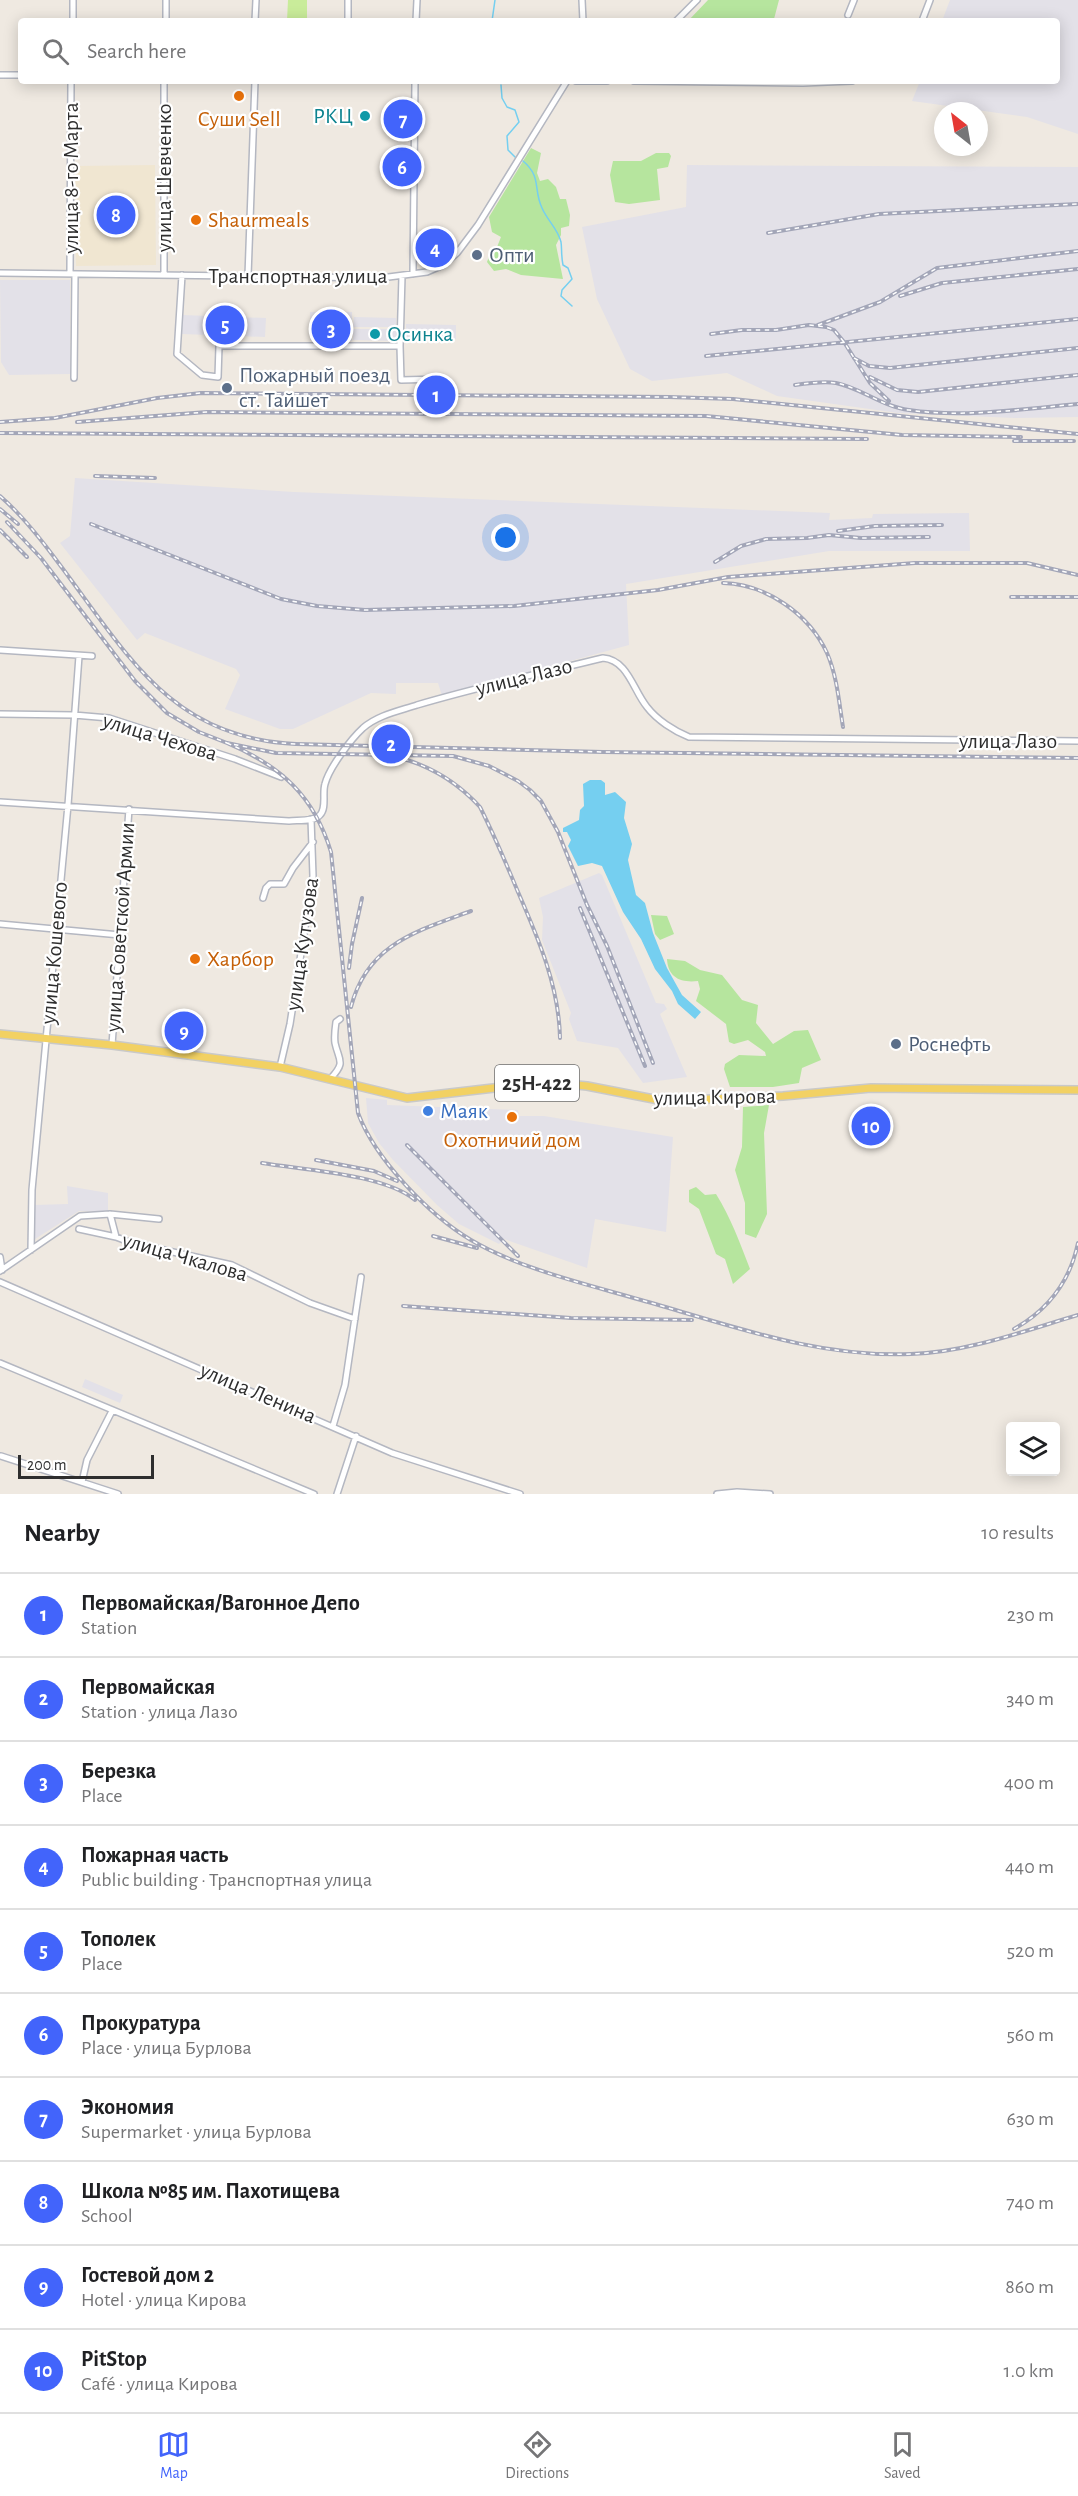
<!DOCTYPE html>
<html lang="en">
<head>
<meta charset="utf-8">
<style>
	:root { --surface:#fff; --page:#f6f6f6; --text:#202124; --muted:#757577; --line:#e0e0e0; --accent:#4264fb }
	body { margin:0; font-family:"Alegreya Sans",sans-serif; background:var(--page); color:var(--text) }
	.controls { position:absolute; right:18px; bottom:18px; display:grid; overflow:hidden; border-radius:6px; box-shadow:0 3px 15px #0003 }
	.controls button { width:54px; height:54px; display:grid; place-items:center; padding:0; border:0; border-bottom:2px solid var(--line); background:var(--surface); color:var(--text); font:30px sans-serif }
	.compass { position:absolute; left:934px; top:102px; width:54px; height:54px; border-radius:50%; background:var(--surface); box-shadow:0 3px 15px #0003; rotate:329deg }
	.scale { position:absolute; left:18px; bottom:15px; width:136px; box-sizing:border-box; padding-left:6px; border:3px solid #2e2e2e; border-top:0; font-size:16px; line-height:21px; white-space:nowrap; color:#2e2e2e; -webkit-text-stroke:4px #fff; paint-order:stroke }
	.you { position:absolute; left:506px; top:538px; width:21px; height:21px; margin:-15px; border:4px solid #fff; border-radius:50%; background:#1a73e8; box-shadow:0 0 0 9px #1a73e833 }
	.badge { display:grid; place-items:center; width:39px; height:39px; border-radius:50%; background:var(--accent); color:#fff; font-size:20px; font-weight:700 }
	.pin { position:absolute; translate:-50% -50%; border:3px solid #fff; box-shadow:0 2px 6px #0006 }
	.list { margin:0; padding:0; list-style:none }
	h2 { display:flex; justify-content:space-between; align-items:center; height:78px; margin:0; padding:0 24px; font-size:26px }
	h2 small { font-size:20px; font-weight:400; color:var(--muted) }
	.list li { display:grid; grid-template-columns:39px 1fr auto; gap:18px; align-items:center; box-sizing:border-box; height:84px; padding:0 24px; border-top:2px solid var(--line) }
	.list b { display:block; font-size:22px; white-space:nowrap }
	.list p { margin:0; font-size:20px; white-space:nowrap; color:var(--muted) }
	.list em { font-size:20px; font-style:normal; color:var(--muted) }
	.icon { flex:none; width:33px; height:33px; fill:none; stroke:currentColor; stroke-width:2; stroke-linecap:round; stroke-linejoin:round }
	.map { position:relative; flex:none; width:1078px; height:1494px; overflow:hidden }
	.search { position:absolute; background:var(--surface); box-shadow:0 3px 15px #0003; left:18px; right:18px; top:18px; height:66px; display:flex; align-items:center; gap:15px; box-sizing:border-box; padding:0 21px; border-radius:6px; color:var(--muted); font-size:22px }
	.sheet { height:918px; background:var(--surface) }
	nav { display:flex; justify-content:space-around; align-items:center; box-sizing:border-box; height:84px; border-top:2px solid var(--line); background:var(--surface); font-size:16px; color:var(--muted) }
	nav a { display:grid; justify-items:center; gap:3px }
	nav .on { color:var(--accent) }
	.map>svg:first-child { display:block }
	.industrial { fill:#e3e1e8 }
	.education { fill:#f0e6d1 }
	.green { fill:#b6e59e }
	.pitch { fill:#c9ec9a }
	.water { fill:#75cff0 }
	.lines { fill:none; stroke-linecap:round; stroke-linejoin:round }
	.stream { stroke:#75cff0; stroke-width:1.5 }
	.minor-casing { stroke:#b4b7c1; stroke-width:8 }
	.major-casing { stroke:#c9c9c9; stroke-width:10 }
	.minor { stroke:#fff; stroke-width:5 }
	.major { stroke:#f2d163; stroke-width:7 }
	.rail-casing { stroke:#a3a6b8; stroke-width:4 }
	.rail { stroke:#fff; stroke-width:1.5; stroke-dasharray:4.5; stroke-linecap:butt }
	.food-dot { fill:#e8710a; stroke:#fff; stroke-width:2 }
	.culture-dot { fill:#0f9aa8; stroke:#fff; stroke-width:2 }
	.service-dot { fill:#5c6f8a; stroke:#fff; stroke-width:2 }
	.shop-dot { fill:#3f7fe0; stroke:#fff; stroke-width:2 }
	.labels { text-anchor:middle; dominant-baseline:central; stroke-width:4.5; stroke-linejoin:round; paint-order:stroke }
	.shield { fill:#fff; stroke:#6d6d6d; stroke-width:1.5 }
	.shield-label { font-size:21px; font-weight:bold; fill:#2e2e2e }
	.culture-label { font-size:22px; fill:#0d838f; stroke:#fff; text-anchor:end }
	.food-label { font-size:22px; fill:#c56008; stroke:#fff }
	.street-label { font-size:22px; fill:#2e2e2e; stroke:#fff }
	.service-label { font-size:22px; fill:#4e5e75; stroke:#fff; text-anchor:start }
	.shop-label { font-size:22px; fill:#366cbe; stroke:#fff; text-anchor:start }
</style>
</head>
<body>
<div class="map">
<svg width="1078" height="1494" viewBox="0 0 1078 1494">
	<rect width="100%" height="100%" fill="#efe9e1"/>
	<!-- industrial -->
	<path class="industrial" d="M950 0H1078V134L1027 117 912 101 920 81H1057V21H942Z
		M687 165 1078 167V417L1015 418 898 413 777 396 727 373 652 381 630 369 597 299 582 227 686 207Z
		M0 280H70V374L9 375 1 362Z
		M310 312H352V341L310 340Z
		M182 315 266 318 265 337 182 334Z
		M354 317 396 318V327H353Z
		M406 324 456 325V339L406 338Z
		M353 329H397V341L353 340Z
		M75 478 294 492 830 513 829 520 872 518 873 514 969 513 970 551H829L626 584 629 645 442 696 438 683H396V694L371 693 293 729H280L225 709 240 675 236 669 145 633 137 640 60 543 70 536Z
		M599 873 602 875 656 1003 664 1004 667 1009 660 1014 687 1077 643 1083 618 1048 577 1041 569 1019 571 1013 542 940 543 917 539 898Z
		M366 1098 387 1100V1105L518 1110 519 1116H544L673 1137 666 1232 595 1219 587 1268 504 1239 499 1244 459 1224 437 1205 393 1160 379 1143 368 1123Z
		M67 1186 108 1193V1212L79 1211 35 1239 34 1205 68 1204Z
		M85 1379 123 1395 120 1403 82 1387Z"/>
	<!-- education -->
	<path class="education" d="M155 165 156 265 76 266 75 166Z"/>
	<!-- green -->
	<path class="green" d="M708 0H779L774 19 777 21H688Z
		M531 148 541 153 537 173 540 181 548 179 556 187 560 199H566L570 215 569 226 561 228V235L556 245 563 279 521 275 506 269 494 271 487 262 491 251 497 247 501 237 492 232 489 217Z
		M656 153H669L671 156 668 167 657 169 660 200 629 204 615 202 610 175 613 161H641Z
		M651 915 667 916 674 934 660 940 655 934Z
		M667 959 685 961 700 970 722 975 742 1000 758 1005 756 1023 773 1044 794 1031 808 1030 821 1060 802 1068 799 1083 773 1087H730L724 1069 725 1064 739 1055 766 1056 765 1052 748 1040 734 1044 729 1042 726 1024 696 1001 700 989 698 981C681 983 668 978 667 959Z
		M769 1105 764 1133 767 1214 756 1238 745 1234V1203L735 1170 742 1147 743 1107Z
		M696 1187 705 1195 716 1194C731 1218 740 1243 750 1269L733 1284 725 1259 716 1254 699 1209 689 1202V1190Z"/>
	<!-- pitch -->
	<path class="pitch" d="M288 0H307V21H287Z"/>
	<!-- water -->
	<path class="water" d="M590 780H601L605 783V795L615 792 626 802 624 818 632 844 628 860 636 895 645 903 653 933 667 968 682 995 701 1012 695 1019 678 1004 672 991 655 969 641 939 623 912 602 866 592 863 578 866 568 846 571 840 567 832H563V828L579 820 580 810 584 806 583 784Z"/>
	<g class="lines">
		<!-- stream -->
		<path class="stream" d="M492 21 495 0
			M501 85 502 98 507 107 515 110 519 122 507 136 508 150 515 157
			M523 161C542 177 533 189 542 208 547 220 558 229 561 242 562 248 561 256 563 265L568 268 572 279 562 290 561 296 572 306"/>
		<defs>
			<path id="minor" d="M582 0 583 21
				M848 15 854 0
				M73 21V0
				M166 21V0
				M255 21 256 0
				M348 21V0
				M416 21 417 0
				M676 21 697 0
				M922 21 930 0
				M0 75H21
				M576 81H607
				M634 81 803 83 852 81
				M0 273 381 278 427 272 443 265 457 253 478 225 567 81
				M70 274 71 81
				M413 274 415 81
				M164 275V81
				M182 275 177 354 202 375 218 377 219 346H400L402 276
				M248 276 255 81
				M400 346 401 380 441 379
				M74 378 75 274
				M0 650 92 656
				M0 714 74 715 109 718 235 759 281 777
				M0 802 289 821C298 820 314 822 320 815 327 808 322 793 325 784 329 768 351 739 363 728 378 715 399 711 417 705 478 687 541 673 603 658 628 660 633 690 647 707 657 720 674 731 689 737L1078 741
				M263 898 266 888 270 884H284L293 868 313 842
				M0 924 120 935
				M112 1045 129 809
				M280 1067 290 1024 313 876 311 819
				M331 1078C346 1062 339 1061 335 1043 334 1036 335 1029 336 1022L340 1019
				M110 1214 116 1237
				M79 1229 116 1237 132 1243 232 1265 310 1303 355 1319
				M31 1250 32 1190 68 805 79 656
				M0 1257 2 1270
				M0 1271 80 1216 110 1214 159 1219
				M0 1282 392 1453 520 1494
				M0 1363 314 1494
				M333 1426 345 1385 361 1277
				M1 1456 118 1494
				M82 1482 87 1460 112 1411
				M337 1494 356 1436
				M717 1494 737 1492 770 1494"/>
			<path id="major" d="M0 1034 112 1045 280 1067 407 1098 546 1082 587 1086 664 1101 783 1096 871 1088 1078 1090"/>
		</defs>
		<!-- minor casing -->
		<use href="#minor" class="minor-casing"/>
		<!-- major casing -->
		<use href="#major" class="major-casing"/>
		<!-- minor -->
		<use href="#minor" class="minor"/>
		<!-- major -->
		<use href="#major" class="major"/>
		<defs>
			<path id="rail" d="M768 233 879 214 1078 204
				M900 296 942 283 1078 269
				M818 325 880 302 937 268 1078 251
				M711 334 742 330H776L809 325 826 327 834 330 844 342 870 383 889 401
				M706 356 1078 319
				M854 358 869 366 890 368 1078 348
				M870 377 897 390 918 392 1078 375
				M795 385C809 383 823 381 836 383 861 388 883 407 909 410 963 418 1024 409 1078 404
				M0 422 55 418 157 398 201 393 669 397 733 399 1078 434
				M77 422 207 412 706 416 902 435 1021 437
				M0 433 867 439
				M1014 441H1074
				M95 476 155 478
				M0 496C22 515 40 538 57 561 126 652 169 738 296 744L603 752 1078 758
				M0 509 18 524
				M7 522 41 558 135 681 167 713 199 732 227 743 276 753 453 756 489 766 518 781 530 790 541 801 558 832 587 905 607 946 653 1063
				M91 524 281 599 317 606 365 610 514 606 658 590 728 577 915 563H1027L1078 575
				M0 530 27 557
				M838 531 875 526 942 525
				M715 562 741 546 766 539 807 538 829 535 861 538 929 537
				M723 583C766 584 809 614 827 653 837 676 839 702 843 727
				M1011 597H1078
				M227 743C281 766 314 796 331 852L358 1113C375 1159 429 1215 471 1240 520 1269 586 1284 641 1300 730 1325 817 1358 911 1354 968 1352 1024 1331 1078 1315
				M404 759C434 768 459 784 480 807 494 835 506 863 518 892 538 938 559 986 560 1038
				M580 908 645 1066
				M349 968 352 944 362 898
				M351 1007C367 944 417 931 471 911
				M407 1145 518 1256
				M316 1160 374 1171 397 1181
				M262 1163C303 1170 384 1174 415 1200
				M433 1236 477 1248
				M403 1306 571 1318 692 1320
				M1014 1329C1048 1310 1070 1281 1078 1243"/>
		</defs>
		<!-- rail casing -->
		<use href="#rail" class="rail-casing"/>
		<!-- rail -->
		<use href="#rail" class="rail"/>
	</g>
	<!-- markers -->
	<g class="food-dot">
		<circle cx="239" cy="96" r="6"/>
		<circle cx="196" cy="220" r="6"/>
		<circle cx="195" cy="959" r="6"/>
		<circle cx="512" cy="1117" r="6"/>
	</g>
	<g class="culture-dot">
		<circle cx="365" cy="116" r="6"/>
		<circle cx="375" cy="334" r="6"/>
	</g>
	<g class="service-dot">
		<circle cx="477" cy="255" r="6"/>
		<circle cx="227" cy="388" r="6"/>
		<circle cx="896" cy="1044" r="6"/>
	</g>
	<circle class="shop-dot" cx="428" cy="1111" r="6"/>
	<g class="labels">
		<!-- shield labels -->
		<rect class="shield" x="495" y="1065" width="84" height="36" rx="4.5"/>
		<g class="shield-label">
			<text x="537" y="1083">25Н-422</text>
		</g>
		<!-- culture labels -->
		<g class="culture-label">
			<text x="353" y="116">РКЦ</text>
			<text x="387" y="334" text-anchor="start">Осинка</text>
		</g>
		<!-- food labels -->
		<g class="food-label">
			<text x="239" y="119">Суши Sell</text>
			<text x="208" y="220" text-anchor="start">Shaurmeals</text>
			<text x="207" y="959" text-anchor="start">Харбор</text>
			<text x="512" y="1140">Охотничий дом</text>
		</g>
		<!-- street labels -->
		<g class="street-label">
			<text transform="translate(71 178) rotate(-90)">улица 8-го Марта</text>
			<text transform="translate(164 178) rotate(-90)">улица Шевченко</text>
			<text x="298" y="276">Транспортная улица</text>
			<text transform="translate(524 677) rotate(-14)">улица Лазо</text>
			<text transform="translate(160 737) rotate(17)">улица Чехова</text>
			<text x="1008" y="741">улица Лазо</text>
			<text transform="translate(120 927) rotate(-86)">улица Советской Армии</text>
			<text transform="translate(302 944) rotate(-82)">улица Кутузова</text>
			<text transform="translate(54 953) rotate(-85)">улица Кошевого</text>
			<text transform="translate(715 1097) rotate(-1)">улица Кирова</text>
			<text transform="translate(185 1257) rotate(16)">улица Чкалова</text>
			<text transform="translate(258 1393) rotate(23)">улица Ленина</text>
		</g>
		<!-- service labels -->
		<g class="service-label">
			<text x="489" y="255">Опти</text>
			<text x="239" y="375">Пожарный поезд<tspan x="239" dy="25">ст. Тайшет</tspan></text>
			<text x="908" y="1044">Роснефть</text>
		</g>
		<!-- shop labels -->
		<g class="shop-label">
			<text x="440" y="1111">Маяк</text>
		</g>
	</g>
</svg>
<div class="controls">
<button><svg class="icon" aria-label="layers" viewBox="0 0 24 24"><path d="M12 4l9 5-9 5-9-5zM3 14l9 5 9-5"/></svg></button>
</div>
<svg class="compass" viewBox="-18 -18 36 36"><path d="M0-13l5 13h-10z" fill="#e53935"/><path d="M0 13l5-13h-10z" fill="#757577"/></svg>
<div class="scale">200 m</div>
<div class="you"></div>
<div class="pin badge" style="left:436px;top:395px">1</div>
<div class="pin badge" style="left:391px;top:744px">2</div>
<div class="pin badge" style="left:331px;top:329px">3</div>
<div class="pin badge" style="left:435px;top:248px">4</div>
<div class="pin badge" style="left:225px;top:325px">5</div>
<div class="pin badge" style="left:402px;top:167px">6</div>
<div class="pin badge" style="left:403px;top:119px">7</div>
<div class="pin badge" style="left:116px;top:215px">8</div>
<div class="pin badge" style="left:184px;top:1031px">9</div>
<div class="pin badge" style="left:871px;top:1126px">10</div>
<div class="search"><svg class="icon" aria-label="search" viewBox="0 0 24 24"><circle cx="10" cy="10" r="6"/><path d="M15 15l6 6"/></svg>Search here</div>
</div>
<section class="sheet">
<h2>Nearby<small>10 results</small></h2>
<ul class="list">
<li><span class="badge">1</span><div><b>Первомайская/Вагонное Депо</b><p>Station</p></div><em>230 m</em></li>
<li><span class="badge">2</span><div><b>Первомайская</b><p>Station · улица Лазо</p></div><em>340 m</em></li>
<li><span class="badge">3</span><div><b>Березка</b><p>Place</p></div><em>400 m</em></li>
<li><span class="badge">4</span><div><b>Пожарная часть</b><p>Public building · Транспортная улица</p></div><em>440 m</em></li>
<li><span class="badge">5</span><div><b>Тополек</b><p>Place</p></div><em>520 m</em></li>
<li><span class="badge">6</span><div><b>Прокуратура</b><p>Place · улица Бурлова</p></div><em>560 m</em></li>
<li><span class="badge">7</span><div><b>Экономия</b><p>Supermarket · улица Бурлова</p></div><em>630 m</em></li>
<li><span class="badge">8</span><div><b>Школа №85 им. Пахотищева</b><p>School</p></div><em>740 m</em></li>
<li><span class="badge">9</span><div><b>Гостевой дом 2</b><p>Hotel · улица Кирова</p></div><em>860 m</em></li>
<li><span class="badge">10</span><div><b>PitStop</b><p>Café · улица Кирова</p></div><em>1.0 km</em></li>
</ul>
</section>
<nav>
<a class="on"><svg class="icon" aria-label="map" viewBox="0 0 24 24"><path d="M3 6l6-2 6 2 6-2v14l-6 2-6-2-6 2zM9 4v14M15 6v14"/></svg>Map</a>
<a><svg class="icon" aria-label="directions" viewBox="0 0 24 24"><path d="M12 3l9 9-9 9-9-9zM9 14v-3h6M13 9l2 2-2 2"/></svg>Directions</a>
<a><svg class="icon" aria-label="saved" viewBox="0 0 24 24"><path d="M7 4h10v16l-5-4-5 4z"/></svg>Saved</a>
</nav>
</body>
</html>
